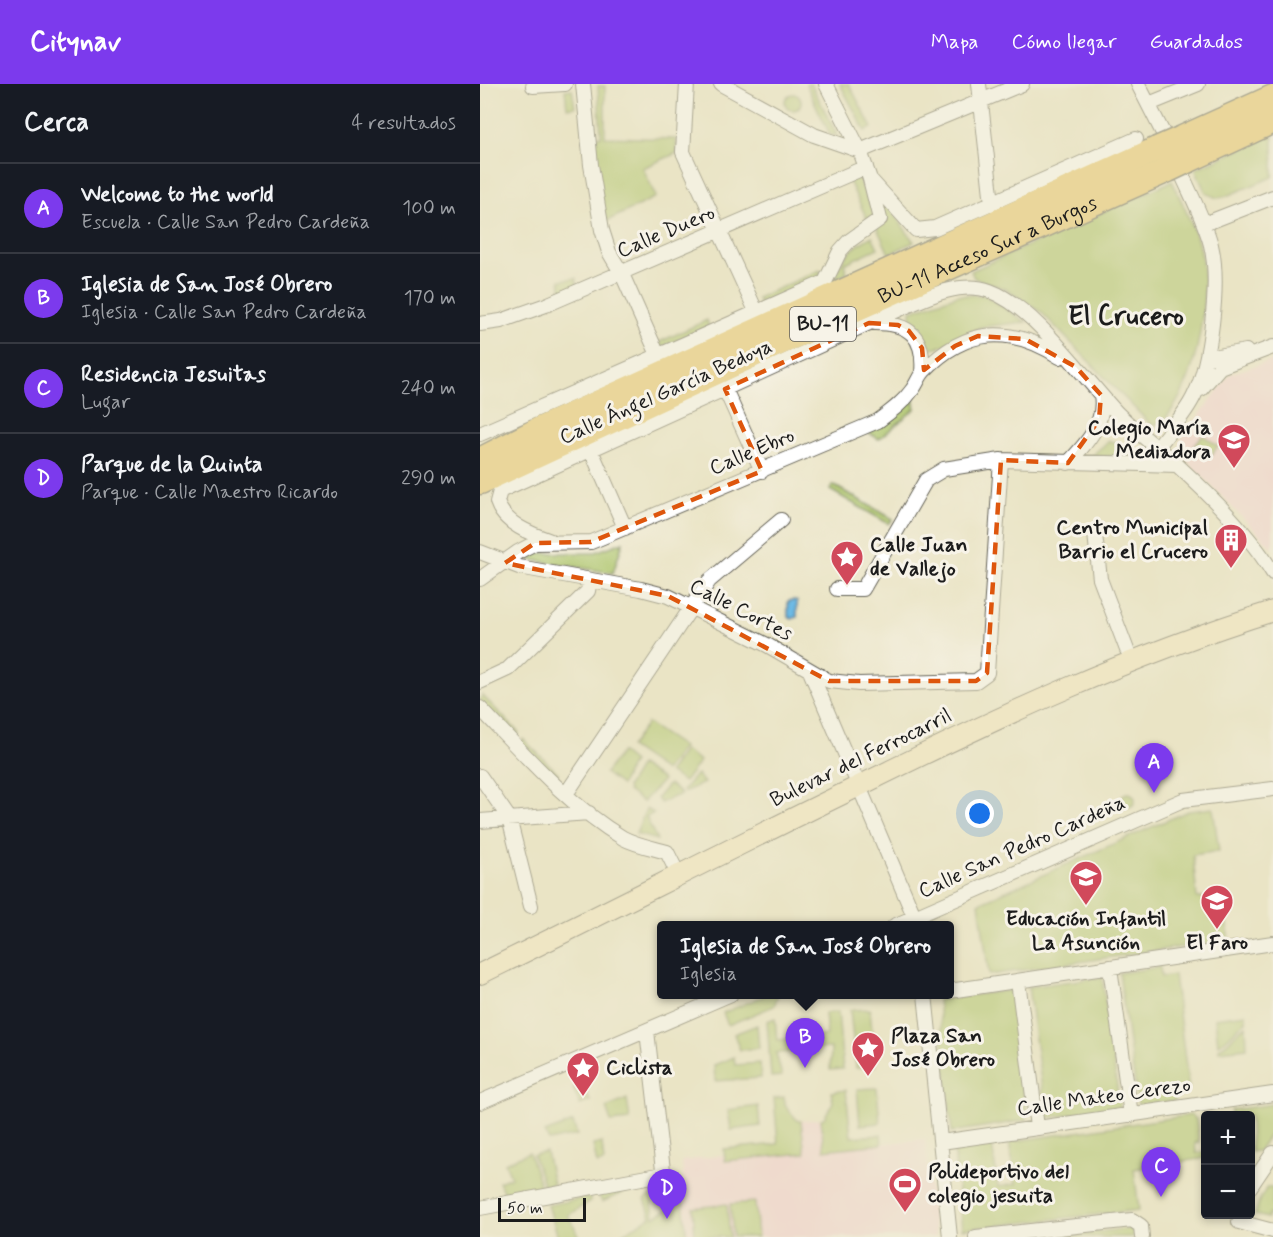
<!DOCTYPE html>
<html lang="es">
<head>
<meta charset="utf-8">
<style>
	:root { --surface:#171b24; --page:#20242c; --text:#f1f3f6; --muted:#9ea1a6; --line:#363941; --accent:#7c3aed }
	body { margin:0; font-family:Mynerve,sans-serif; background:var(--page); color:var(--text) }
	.controls { position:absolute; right:18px; bottom:18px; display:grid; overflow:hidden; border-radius:6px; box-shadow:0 3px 9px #0003 }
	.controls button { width:54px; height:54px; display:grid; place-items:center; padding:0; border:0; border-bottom:2px solid var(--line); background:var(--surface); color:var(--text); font:30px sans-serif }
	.scale { position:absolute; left:18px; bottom:15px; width:88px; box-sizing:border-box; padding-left:6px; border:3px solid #1c1c1c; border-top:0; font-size:16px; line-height:21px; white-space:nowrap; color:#1c1c1c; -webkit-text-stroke:4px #f7f3e8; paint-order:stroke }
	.you { position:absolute; left:500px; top:730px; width:21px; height:21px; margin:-15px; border:4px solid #fff; border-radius:50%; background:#1a73e8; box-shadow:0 0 0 9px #1a73e833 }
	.badge { display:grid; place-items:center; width:39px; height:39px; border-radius:50%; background:var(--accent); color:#fff; font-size:20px; font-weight:700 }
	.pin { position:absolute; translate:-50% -50px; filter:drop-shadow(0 2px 3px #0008) }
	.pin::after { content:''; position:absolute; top:32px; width:21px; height:18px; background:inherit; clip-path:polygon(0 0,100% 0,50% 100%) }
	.popup { position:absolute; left:177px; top:837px; width:297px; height:78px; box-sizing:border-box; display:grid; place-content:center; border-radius:6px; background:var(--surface); filter:drop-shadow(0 2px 4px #0005); font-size:20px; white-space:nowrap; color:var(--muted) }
	.popup b { font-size:22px; color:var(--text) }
	.popup::after { content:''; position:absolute; left:50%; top:100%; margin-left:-12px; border:12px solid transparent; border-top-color:var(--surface) }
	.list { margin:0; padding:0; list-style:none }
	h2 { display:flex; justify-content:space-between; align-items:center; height:78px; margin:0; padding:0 24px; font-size:26px }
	h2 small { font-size:20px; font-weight:400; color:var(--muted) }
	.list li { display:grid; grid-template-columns:39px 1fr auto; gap:18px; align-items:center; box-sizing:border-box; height:90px; padding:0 24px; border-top:2px solid var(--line) }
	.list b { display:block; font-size:22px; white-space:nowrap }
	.list p { margin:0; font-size:20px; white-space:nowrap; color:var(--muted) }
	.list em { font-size:20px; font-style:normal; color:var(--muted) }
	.map { position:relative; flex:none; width:793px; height:1153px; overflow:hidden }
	header { display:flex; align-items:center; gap:36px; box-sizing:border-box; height:84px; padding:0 30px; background:var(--accent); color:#fff }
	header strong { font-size:28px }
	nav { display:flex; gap:33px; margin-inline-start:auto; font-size:21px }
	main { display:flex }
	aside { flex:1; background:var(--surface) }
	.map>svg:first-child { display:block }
	.built { fill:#f6cfd7 }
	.green { fill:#acc469; stroke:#647042; stroke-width:1.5 }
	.water { fill:#69b8e4; stroke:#426a80; stroke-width:1.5 }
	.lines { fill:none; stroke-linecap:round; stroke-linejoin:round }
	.street-casing { stroke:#646257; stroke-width:16 }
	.secondary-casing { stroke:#646257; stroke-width:22 }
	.highway-casing { stroke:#646257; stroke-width:27 }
	.street { stroke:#fff; stroke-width:14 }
	.secondary { stroke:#f7e8c3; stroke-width:20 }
	.highway { stroke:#eac669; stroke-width:24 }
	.highway-bridge-casing { stroke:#646257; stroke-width:27; stroke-linecap:butt }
	.highway-bridge { stroke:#eac669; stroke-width:24 }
	.marked { fill:none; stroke:#de560d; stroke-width:4.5; stroke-dasharray:12 8; stroke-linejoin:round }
	.labels { text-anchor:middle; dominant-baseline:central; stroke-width:6; stroke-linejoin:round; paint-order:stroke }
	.shield { fill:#f7f3e8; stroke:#5e5c59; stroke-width:1.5 }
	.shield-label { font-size:20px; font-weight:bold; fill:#1c1c1c }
	.street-label { font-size:21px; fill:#1c1c1c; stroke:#f7f3e8 }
	.poi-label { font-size:21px; font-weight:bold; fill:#1c1c1c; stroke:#f7f3e8; text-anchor:start }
	.district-label { font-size:27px; font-weight:bold; fill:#1c1c1c; stroke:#f7f3e8 }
</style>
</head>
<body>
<header>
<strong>Citynav</strong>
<nav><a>Mapa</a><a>Cómo llegar</a><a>Guardados</a></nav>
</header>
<main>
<aside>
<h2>Cerca<small>4 resultados</small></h2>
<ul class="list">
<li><span class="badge">A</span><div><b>Welcome to the world</b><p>Escuela · Calle San Pedro Cardeña</p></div><em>100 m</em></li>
<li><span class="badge">B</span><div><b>Iglesia de San José Obrero</b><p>Iglesia · Calle San Pedro Cardeña</p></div><em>170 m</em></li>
<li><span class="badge">C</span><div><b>Residencia Jesuitas</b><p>Lugar</p></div><em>240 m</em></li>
<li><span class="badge">D</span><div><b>Parque de la Quinta</b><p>Parque · Calle Maestro Ricardo</p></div><em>290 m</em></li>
</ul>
</aside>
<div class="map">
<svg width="793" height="1153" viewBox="0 0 793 1153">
	<rect width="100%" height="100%" fill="#f7f3e8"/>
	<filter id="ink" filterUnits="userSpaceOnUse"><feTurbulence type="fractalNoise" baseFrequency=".0167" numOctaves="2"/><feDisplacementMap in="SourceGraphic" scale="12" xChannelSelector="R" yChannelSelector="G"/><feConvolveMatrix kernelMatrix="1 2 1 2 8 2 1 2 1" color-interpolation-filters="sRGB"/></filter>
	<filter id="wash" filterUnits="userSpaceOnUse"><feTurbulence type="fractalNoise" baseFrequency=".008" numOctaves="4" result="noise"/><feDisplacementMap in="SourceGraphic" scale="24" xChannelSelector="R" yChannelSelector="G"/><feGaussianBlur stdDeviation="1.35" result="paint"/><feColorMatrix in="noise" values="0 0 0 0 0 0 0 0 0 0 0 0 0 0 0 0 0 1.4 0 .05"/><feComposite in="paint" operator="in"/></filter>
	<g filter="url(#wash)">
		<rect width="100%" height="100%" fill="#eae4c5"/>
		<!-- built -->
		<path class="built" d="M793 276V465L700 370V357L750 290Z
			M341 1035 344 1066 445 1055 455 1153H207L202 1077 244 1071 245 1077 324 1069 321 1037Z"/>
		<!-- green -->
		<path class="green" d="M326 0H331L357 51H350Z
			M360 0H369L392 44 385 47Z
			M118 2H125V53L196 55 197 69 163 84 176 113 125 138 113 53 121 52Z
			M92 5 95 23 87 24 85 6Z
			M305 18a8 8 0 1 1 16 0a8 8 0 1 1-16 0Z
			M793 51V93L744 113 737 114 726 109 715 85Z
			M378 93 395 132 387 135 369 97Z
			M692 97C702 119 715 143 720 166 730 212 719 289 691 327 685 335 681 343 670 340L561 228 526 205 494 194 491 187Z
			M394 102 434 158 409 170 397 144Z
			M392 152 398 164 364 180 367 189 355 196C359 174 373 163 392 152Z
			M340 186 342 192 280 220 277 214Z
			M96 194 97 204 82 211 80 196Z
			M478 211H505L546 238 501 243 463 262 452 264 432 243 431 227Z
			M227 236 229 242 180 264 177 259Z
			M433 315 435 325 399 355 389 349Z
			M723 351 738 362 730 373 714 362Z
			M629 357 635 358 653 373 611 372Z
			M353 401 413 435 409 440 350 406Z
			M143 458 133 489 46 475 48 469H113Z
			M2 611 39 649 35 653 0 618Z
			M167 639 203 663 185 687 150 663Z
			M43 655 78 689 76 695 40 658Z
			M204 666 220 677 204 698 189 688Z
			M141 668 153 678 141 701 125 689Z
			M160 681 183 696 163 718 148 707 147 703Z
			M217 690 224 699 204 708 203 706Z
			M189 700 201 710 180 719 177 714Z
			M641 716a7 7 0 1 1 14 0a7 7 0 1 1-14 0Z
			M733 724 739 767 713 771 717 814 743 812 749 856 509 891 499 819 708 727Z
			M166 725 174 729 166 733 177 756 156 750Z
			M680 883 681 893 694 891 709 1005 694 1007 695 1017 658 1021 639 889Z
			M622 893 640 1024 566 1034 548 903Z
			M531 906 547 1036 472 1048 458 916Z
			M286 911H298L294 922 248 941 243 929Z
			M390 925 395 982 376 984 370 926Z
			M358 928 363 985 350 986 351 964 335 965 334 953 347 951 345 929Z
			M766 930V938C754 943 751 956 738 960L735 934Z
			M295 934 297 956 310 955 311 968 296 969 302 992 291 993 287 937Z
			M277 941 279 964 260 966 254 950Z
			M766 942 767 964 739 967V964C751 960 755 946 766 942Z
			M254 973 255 981 280 979 281 994 235 997 234 981Z
			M103 1000 110 1017 100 1021 93 1004Z
			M397 1004 400 1039 380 1041 377 1005Z
			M366 1006 371 1053 401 1051 402 1060 344 1066 341 1035 344 1034 353 1018 351 1008Z
			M304 1013 306 1023 318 1037H321L325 1069 245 1077 244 1065 298 1060 294 1014Z
			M147 1015 150 1036 131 1038 126 1024Z
			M793 1020V1046L778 1067 771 1068 770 1032 751 1031V1026Z
			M278 1022 280 1042 251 1046 248 1026Z
			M711 1031 716 1035 719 1058 715 1059 716 1069 725 1068V1074L654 1085 659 1126 482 1145 474 1066 512 1060 518 1103 536 1100 529 1058Z
			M93 1038 97 1051 69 1057 65 1049Z
			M122 1059 124 1078 117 1080 113 1061Z
			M49 1068 61 1104 24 1110 19 1098 31 1093 25 1079Z
			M66 1068 73 1100 64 1102 53 1071Z
			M190 1094H193L194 1112 178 1120 176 1104Z
			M169 1100 159 1105 155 1103 122 1118 118 1110Z
			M787 1103H793V1133L789 1130 788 1134 775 1131 779 1117Z
			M171 1111 174 1133 203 1117 207 1153H136L171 1133 165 1115Z
			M109 1113 111 1117 88 1131 100 1153H78L68 1121Z
			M275 1118 278 1153H253L250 1120Z
			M247 1120 250 1153H215L213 1124Z
			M652 1144 653 1153H574Z"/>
		<!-- water -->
		<path class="water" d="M314 516 317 517V533L312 535 308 533V517Z"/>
	</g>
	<g filter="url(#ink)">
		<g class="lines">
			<defs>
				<path id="street" d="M103 0 111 81 122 146 129 168 142 190 178 271
					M207 0 203 68 276 227
					M241 0 334 51 380 67
					M346 0 380 67 390 95 436 146 455 144 656 55
					M499 0 512 120
					M658 0 684 51
					M53 2 85 0
					M669 20 718 0
					M380 67 542 0
					M724 140 793 113
					M395 239C430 239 445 253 442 289
					M0 240 21 237 66 221 386 83
					M727 274 766 267
					M245 305 282 387
					M721 305 740 283 793 263
					M0 350 345 198 360 167 369 157 400 135 390 95
					M677 364C689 347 705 331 714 312 731 279 740 197 731 161 725 138 713 115 703 93
					M111 366 145 444
					M588 379C606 360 626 339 621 311
					M615 450 620 495 647 566
					M71 457C51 450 24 440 17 418L20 407 418 226C445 214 480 196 510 207 554 223 604 294 637 329 656 348 677 363 696 380 729 410 770 451 793 489
					M0 468 39 483 161 505 188 512 287 561 349 597 379 600 496 597 507 589 521 376
					M0 495 38 468 55 459 111 458 398 337C410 328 423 319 432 306 437 300 439 292 444 287 486 243 530 241 580 273
					M357 505H383L446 396 464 385 521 376 697 381
					M330 587 437 839
					M0 598 28 585 108 507 110 496
					M0 624C44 670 88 721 143 754 156 761 173 764 187 768L194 782
					M0 692 29 734 51 822
					M86 710 229 497 301 436
					M0 737 109 729
					M414 842 703 716 793 705
					M630 884 651 1031
					M538 897 557 1043
					M469 907 793 859
					M445 910 470 1153
					M167 947 184 1095
					M0 1018 251 910
					M461 1058 793 1010
					M770 1103 793 1069
					M0 1124 183 1090
					M759 1138 793 1147
					M496 1153 652 1136 661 1142 662 1153"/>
				<path id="secondary" d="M0 890C127 828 253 763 381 701 516 634 649 572 793 527"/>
				<g id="highway">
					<path d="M700 55 793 13"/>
					<path d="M709 76 793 37"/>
					<path d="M0 376 60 345 677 65"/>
					<path id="s1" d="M0 398 310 254 688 86"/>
				</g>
			</defs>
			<!-- street casing -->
			<use href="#street" class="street-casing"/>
			<!-- secondary casing -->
			<use href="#secondary" class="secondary-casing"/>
			<!-- highway casing -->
			<use href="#highway" class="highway-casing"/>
			<!-- street -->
			<use href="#street" class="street"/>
			<!-- secondary -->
			<use href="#secondary" class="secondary"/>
			<!-- highway -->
			<use href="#highway" class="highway"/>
			<defs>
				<path id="highway-bridge" d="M677 65 700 55
					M688 86 709 76"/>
			</defs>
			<!-- highway-bridge casing -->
			<use href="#highway-bridge" class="highway-bridge-casing"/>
			<!-- highway-bridge -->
			<use href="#highway-bridge" class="highway-bridge"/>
		</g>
	</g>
	<!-- marked area -->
	<path d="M0 0H793V1153H0ZM389 239 418 241 429 247 442 264 444 286 475 262 498 252 545 255 596 283 621 311 619 336 588 379 521 376 507 589 496 597H349L188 512 25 479 55 459 111 458 282 387 245 305Z" fill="#eae4c5" fill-opacity=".55" fill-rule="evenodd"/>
	<path class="marked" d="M389 239 418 241 429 247 442 264 444 286 475 262 498 252 545 255 596 283 621 311 619 336 588 379 521 376 507 589 496 597H349L188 512 25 479 55 459 111 458 282 387 245 305Z"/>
	<!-- icons -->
	<defs>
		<symbol id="school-pin" viewBox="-11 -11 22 30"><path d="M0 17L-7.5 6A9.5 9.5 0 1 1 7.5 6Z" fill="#d1495b" stroke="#f7f3e8"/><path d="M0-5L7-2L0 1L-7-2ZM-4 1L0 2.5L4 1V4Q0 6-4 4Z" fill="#fff"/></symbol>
		<symbol id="building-pin" viewBox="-11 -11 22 30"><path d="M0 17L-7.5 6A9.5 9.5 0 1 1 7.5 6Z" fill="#d1495b" stroke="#f7f3e8"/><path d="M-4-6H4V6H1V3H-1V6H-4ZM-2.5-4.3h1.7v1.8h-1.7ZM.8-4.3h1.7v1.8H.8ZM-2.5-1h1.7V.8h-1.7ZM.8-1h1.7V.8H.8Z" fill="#fff"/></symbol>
		<symbol id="sight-pin" viewBox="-11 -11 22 30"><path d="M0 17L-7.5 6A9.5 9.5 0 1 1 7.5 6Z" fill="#d1495b" stroke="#f7f3e8"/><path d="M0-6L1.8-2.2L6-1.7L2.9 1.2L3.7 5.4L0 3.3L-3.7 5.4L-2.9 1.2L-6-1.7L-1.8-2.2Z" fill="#fff"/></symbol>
		<symbol id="stadium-pin" viewBox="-11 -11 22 30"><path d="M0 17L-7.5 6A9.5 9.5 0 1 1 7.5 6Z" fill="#d1495b" stroke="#f7f3e8"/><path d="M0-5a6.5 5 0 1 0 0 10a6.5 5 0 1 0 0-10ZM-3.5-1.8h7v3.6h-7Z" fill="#fff"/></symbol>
	</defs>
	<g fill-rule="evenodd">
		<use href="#school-pin" x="735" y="337" width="38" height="52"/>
		<use href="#building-pin" x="732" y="437" width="38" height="52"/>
		<use href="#sight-pin" x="348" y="454" width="38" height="52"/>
		<use href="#school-pin" x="587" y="774" width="38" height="52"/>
		<use href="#school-pin" x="718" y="798" width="38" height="52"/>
		<use href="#sight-pin" x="369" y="945" width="38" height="52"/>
		<use href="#sight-pin" x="84" y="965" width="38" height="52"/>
		<use href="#stadium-pin" x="406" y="1081" width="38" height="52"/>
	</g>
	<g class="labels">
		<!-- shield labels -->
		<rect class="shield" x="310" y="223" width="66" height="34" rx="4.5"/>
		<g class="shield-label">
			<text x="343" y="240">BU-11</text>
		</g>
		<!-- street labels -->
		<g class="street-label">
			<text transform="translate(186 148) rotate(-23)">Calle Duero</text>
			<text stroke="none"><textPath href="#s1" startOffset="558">BU-11 Acceso Sur a Burgos</textPath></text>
			<text transform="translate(186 308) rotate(-24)">Calle Ángel García Bedoya</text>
			<text transform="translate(272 368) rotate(-23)">Calle Ebro</text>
			<text transform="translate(261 526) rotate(27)">Calle Cortes</text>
			<text transform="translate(381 674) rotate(-26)">Bulevar del Ferrocarril</text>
			<text transform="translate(542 763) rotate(-24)">Calle San Pedro Cardeña</text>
			<text transform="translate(624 1013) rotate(-8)">Calle Mateo Cerezo</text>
		</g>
		<!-- poi labels -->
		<g class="poi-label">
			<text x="731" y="344" text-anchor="end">Colegio María<tspan x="731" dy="24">Mediadora</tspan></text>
			<text x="728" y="444" text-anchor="end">Centro Municipal<tspan x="728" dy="24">Barrio el Crucero</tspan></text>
			<text x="390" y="461">Calle Juan<tspan x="390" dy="24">de Vallejo</tspan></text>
			<text x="606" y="835" text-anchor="middle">Educación Infantil<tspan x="606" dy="24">La Asunción</tspan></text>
			<text x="737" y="859" text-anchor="middle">El Faro</text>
			<text x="411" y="952">Plaza San<tspan x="411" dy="24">José Obrero</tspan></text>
			<text x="126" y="984">Ciclista</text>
			<text x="448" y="1088">Polideportivo del<tspan x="448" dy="24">colegio jesuita</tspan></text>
		</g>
		<!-- district labels -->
		<g class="district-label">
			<text x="646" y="232">El Crucero</text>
		</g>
	</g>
</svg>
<div class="controls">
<button>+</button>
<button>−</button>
</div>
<div class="scale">50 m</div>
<div class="you"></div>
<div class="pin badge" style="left:674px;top:709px">A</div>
<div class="pin badge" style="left:325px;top:984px">B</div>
<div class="popup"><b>Iglesia de San José Obrero</b>Iglesia</div>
<div class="pin badge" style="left:681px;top:1113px">C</div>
<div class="pin badge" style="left:187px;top:1135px">D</div>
</div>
</main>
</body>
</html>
